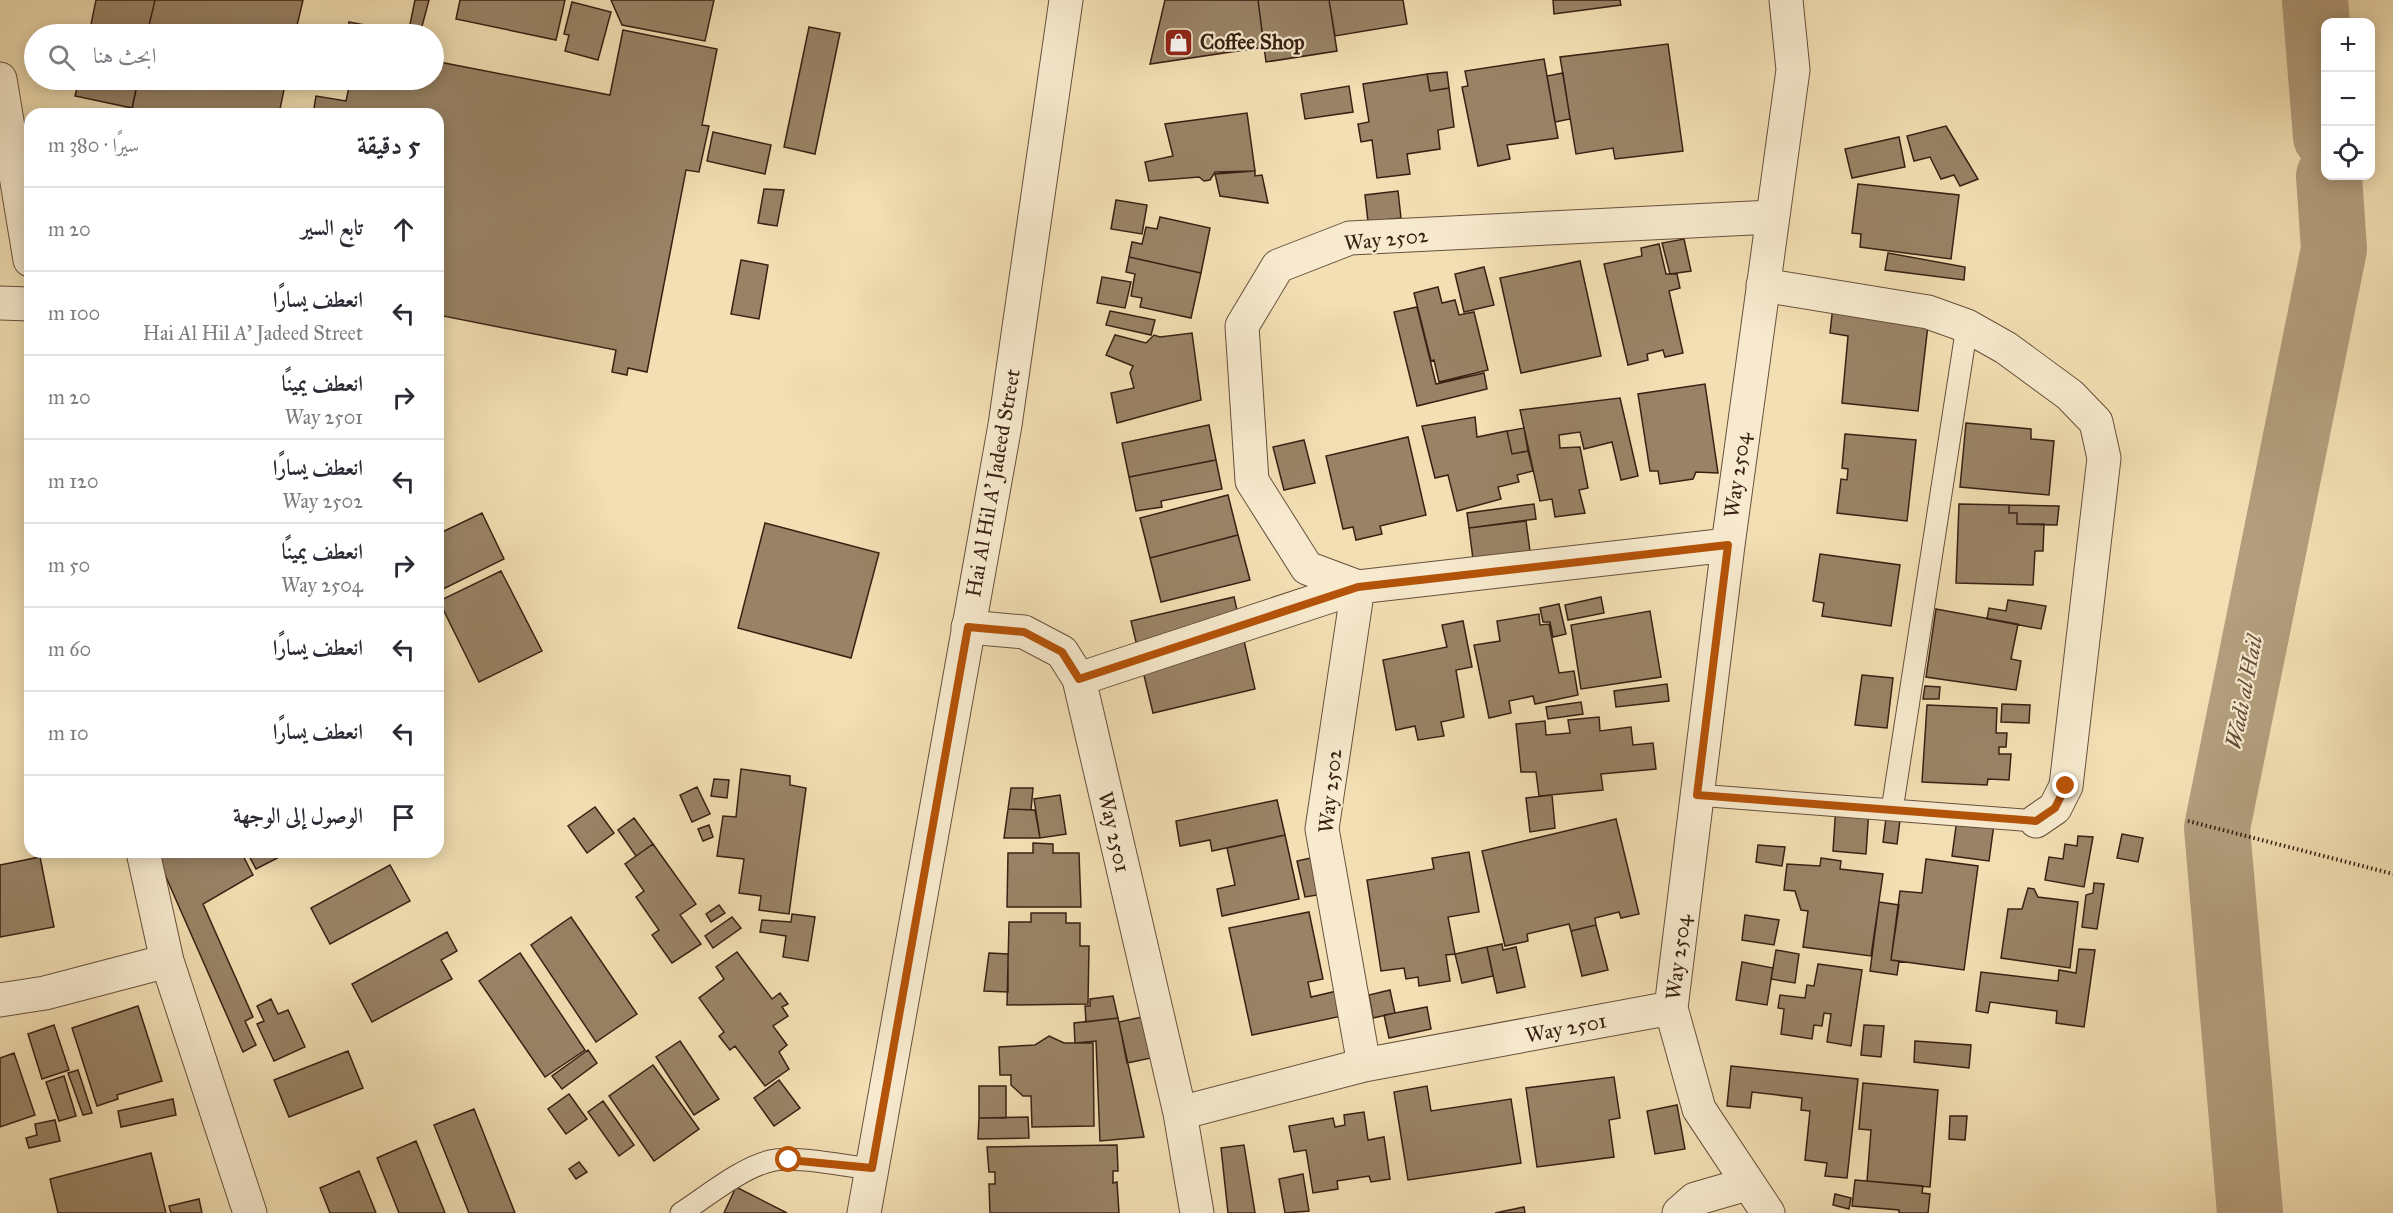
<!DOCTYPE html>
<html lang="ar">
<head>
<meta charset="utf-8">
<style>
	:root { --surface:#fff; --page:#f2f2f3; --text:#2b2b33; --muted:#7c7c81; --line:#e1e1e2 }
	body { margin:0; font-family:"IM FELL Great Primer",Amiri,serif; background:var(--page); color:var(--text); direction:rtl }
	.controls { position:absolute; right:18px; top:18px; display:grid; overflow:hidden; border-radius:12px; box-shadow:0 3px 15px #0003 }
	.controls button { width:54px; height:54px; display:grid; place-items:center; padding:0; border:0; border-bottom:2px solid var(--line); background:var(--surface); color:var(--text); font:30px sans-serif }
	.stop { position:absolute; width:18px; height:18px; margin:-14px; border:4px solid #b45309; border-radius:50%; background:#fff }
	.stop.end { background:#b45309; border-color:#fff; box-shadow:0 2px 6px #0008 }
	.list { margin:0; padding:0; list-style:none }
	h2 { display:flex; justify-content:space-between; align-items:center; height:78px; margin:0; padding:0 24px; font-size:26px }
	h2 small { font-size:20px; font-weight:400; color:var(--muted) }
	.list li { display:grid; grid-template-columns:39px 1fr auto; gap:18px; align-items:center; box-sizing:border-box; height:84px; padding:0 24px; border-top:2px solid var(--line) }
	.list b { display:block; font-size:22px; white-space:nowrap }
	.list p { margin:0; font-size:20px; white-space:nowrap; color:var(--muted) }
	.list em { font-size:20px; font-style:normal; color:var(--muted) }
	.icon { flex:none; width:33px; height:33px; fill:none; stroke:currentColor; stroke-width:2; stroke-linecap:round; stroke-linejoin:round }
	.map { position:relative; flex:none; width:2393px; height:1213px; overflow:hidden; direction:ltr }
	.search { position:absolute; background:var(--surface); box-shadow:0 3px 15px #0003; left:24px; top:24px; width:420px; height:66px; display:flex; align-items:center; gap:15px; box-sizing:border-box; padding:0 21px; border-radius:33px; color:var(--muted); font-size:22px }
	.panel { position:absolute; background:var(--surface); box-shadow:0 3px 15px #0003; left:24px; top:108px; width:420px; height:750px; border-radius:18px; direction:rtl }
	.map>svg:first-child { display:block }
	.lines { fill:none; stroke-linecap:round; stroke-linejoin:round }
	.river { stroke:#b39e7d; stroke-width:66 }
	.building { fill:#998366; stroke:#392013; stroke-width:1.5 }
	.service-casing { stroke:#67503b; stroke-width:23 }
	.minor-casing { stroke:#67503b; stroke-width:35 }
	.tertiary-casing { stroke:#67503b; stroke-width:35 }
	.path { stroke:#392013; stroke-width:4; stroke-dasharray:1.5 3; stroke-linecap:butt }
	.service { stroke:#f7eace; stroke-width:21 }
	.minor { stroke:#f7eace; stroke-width:33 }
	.tertiary { stroke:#f7eace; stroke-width:33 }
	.route { stroke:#b45309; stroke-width:8 }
	.labels { text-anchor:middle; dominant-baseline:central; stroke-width:4.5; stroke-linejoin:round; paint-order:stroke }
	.poi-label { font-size:21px; font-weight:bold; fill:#392013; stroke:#f7eace; text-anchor:start }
	.street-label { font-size:21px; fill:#392013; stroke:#f7eace }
	.water-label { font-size:22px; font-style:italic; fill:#644c38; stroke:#f7eace }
</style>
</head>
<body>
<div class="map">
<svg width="2393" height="1213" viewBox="0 0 2393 1213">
	<rect width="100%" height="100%" fill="#f2dfb3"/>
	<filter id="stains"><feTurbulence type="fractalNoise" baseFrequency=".00333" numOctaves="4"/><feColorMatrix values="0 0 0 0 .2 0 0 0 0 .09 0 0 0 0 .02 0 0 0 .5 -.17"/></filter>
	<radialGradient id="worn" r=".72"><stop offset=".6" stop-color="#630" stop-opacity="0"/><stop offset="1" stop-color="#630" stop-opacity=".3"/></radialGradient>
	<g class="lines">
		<!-- river -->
		<path class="river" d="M2315 0 2326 137
			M2250 1213 2217 828 2334 249 2329 176"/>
	</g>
	<!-- building -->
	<path class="building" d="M96 0H155L147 34H89Z
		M155 0H303L295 34H147Z
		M415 0H429L420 34H408Z
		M460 0H565L556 40 456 19Z
		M611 0H714L705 41 622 25Z
		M1165 0H1258L1264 47 1150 64Z
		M1258 0H1329L1337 51 1266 62Z
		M1329 0H1403L1407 24 1335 36Z
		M1553 0H1620L1621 5 1554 14Z
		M572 2 611 12 598 60 565 51 569 35 564 34Z
		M349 22 391 30 390 34H347Z
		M809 27 840 33 815 154 784 147Z
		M623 30 717 49 702 125 709 126 699 172 686 170 647 372 628 368 627 375 612 372 616 350 438 315V114H313L316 96 346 101 349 87 337 85 338 80H434V61L610 95Z
		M1668 44 1683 151 1615 159 1613 148 1576 154 1560 57Z
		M1544 59 1558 138 1507 145 1510 159 1478 166 1462 87 1468 86 1465 71Z
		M1447 72 1449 88 1430 91 1427 74Z
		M1563 73 1570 119 1555 122 1547 76Z
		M1427 74 1430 91 1449 88 1454 127 1438 130 1440 149 1407 154 1410 174 1377 178 1372 140 1361 142 1358 124 1369 122 1363 84Z
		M79 80H138L132 108 75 96Z
		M138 80H286L279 114H131Z
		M1349 86 1353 112 1305 119 1301 94Z
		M1247 113 1255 171 1215 172 1210 180 1204 181 1199 177 1149 181 1145 162 1173 156 1165 124Z
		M1946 126 1978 179 1960 186 1954 175 1941 179 1930 157 1914 161 1907 136Z
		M713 132 771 145 765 174 707 161Z
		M1899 137 1905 167 1852 178 1845 149Z
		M1255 171V176L1262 175 1268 203 1220 196 1215 174Z
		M1858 184 1959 195 1951 259 1860 247 1861 234 1852 233Z
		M764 189 784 190 777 226 758 223Z
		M1398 191 1401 218 1368 222 1365 195Z
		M1116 200 1147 205 1142 234 1111 229Z
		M1160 217 1210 228 1201 273 1129 257 1132 242 1142 244 1146 227 1157 229Z
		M1684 239 1691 271 1670 274 1662 243Z
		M1659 244 1666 274H1677L1680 288 1669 291 1683 353 1665 357 1663 350 1647 354 1648 360 1628 365 1604 264 1642 256 1641 248Z
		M1888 253 1965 267 1964 280 1885 270Z
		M1129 257 1201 273 1191 318 1140 307 1142 298 1131 296 1135 274 1126 272Z
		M741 260 768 265 759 319 731 314Z
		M1580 261 1601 356 1521 373 1500 278Z
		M1484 267 1494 305 1464 312 1455 274Z
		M1102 277 1131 282 1125 308 1097 303Z
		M1438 287 1442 303 1455 300 1459 315 1474 312 1488 370 1439 382 1434 360 1431 361 1414 293Z
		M1833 306 1928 325 1918 411 1842 403 1848 336 1830 333Z
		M1417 307 1436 384 1484 373 1487 389 1417 406 1394 312Z
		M1110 311 1155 320 1151 335 1106 325Z
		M1192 333 1201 400 1117 423 1111 393 1134 388 1130 373 1133 366 1106 355 1115 335 1146 343 1154 335 1160 337Z
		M1705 384 1718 473 1696 472 1693 479 1660 484 1658 471H1650L1638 394Z
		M1620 398 1638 476 1621 480 1612 442 1584 449 1580 432 1559 435 1560 448 1580 447 1588 488 1579 490 1585 513 1555 517 1552 499 1540 501 1520 410Z
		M1475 417 1477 437 1507 431 1512 454 1528 451 1533 471 1517 475 1519 482 1498 487 1501 499 1457 511 1448 475 1435 478 1422 426Z
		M1966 423 2031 429V439L2054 441 2049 495 1960 487Z
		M1209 425 1216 460 1129 477 1122 443Z
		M1524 428 1528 451 1512 454 1507 431Z
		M1845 434 1916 440 1907 521 1837 513 1841 479 1847 480 1848 469 1842 468Z
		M1408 437 1426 515 1380 526 1382 534 1356 540 1353 527 1343 529 1326 456Z
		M1304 440 1315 483 1284 490 1273 447Z
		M1216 460 1222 489 1161 501 1162 507 1136 511 1129 477Z
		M1228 495 1238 535 1150 558 1140 518Z
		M1534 504 1536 519 1469 528 1467 513Z
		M1959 504 2009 505V513H2017V524H2044L2043 551H2035L2033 585 1956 583Z
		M2009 505 2059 506 2057 525 2017 524V513H2009Z
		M482 513 504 559 439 591 438 534Z
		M1526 521 1530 551 1473 559 1469 528Z
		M765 523 879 553 851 658 738 628Z
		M1238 535 1250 580 1161 602 1150 558Z
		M1820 554 1900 565 1891 626 1822 616 1824 603 1813 601Z
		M501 571 542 651 479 682 439 601Z
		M1234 597 1255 689 1153 713 1131 621Z
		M1601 597 1604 613 1568 620 1565 605Z
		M2008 600 2046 606 2041 629 1987 619 1989 608 2006 611Z
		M1559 604 1566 634 1553 637 1550 622H1543L1540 608Z
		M1936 609 2018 624 2011 659 2021 661 2016 690 1926 677Z
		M1650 611 1661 677 1581 689 1571 625Z
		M1539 614 1540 625 1549 624 1559 673 1574 671 1578 695 1535 704 1533 696 1509 701 1511 713 1489 718 1474 645 1500 641 1497 621Z
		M1463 621 1472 667 1456 670 1464 717 1441 722 1444 736 1418 740 1415 726 1396 730 1383 660 1447 647 1442 625Z
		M1862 675 1893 678 1887 728 1855 725Z
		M1667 684 1669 701 1616 707 1614 691Z
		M1925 686 1940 687 1939 699H1923Z
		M1581 702 1583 714 1548 719 1546 707Z
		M2002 704 2030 705 2029 723 2001 722Z
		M1927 705 1997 708 1996 733H2007L2006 747H1999V754H2011L2009 780 1988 779 1987 785 1922 782Z
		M1599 717 1600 731 1631 727 1633 745 1653 743 1656 769 1601 774 1603 790 1539 796 1536 772H1521L1516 724 1545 721 1546 735 1570 733 1568 720Z
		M741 769 790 776V785L806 788 789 914 759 910 761 896 739 893 744 859 717 856 723 816 736 817Z
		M714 779 729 780 727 798 711 796Z
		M697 787 710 814 692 822 680 795Z
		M1011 788H1033L1031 810 1008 809Z
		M1060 795 1066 834 1040 838 1034 799Z
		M1552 795 1555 828 1530 832 1526 798Z
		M1277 800 1285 835 1212 851 1210 840 1180 846 1176 821Z
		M1836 805 1869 808 1866 854 1833 851Z
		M595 807 614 833 587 853 568 826Z
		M1008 809 1035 810 1040 838H1004Z
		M1887 810 1901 812 1897 844 1883 842Z
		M634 818 653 844 636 856 618 830Z
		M1616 819 1639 914 1621 918 1619 912 1595 918 1596 925 1571 931 1569 924 1527 934 1528 941 1505 946 1482 851Z
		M1957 819 1994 824 1989 861 1952 856Z
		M709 825 713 837 703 841 698 829Z
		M2122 834 2143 838 2138 862 2117 858Z
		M1285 835 1299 899 1222 916 1217 889 1235 885 1227 848Z
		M2078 836 2093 837 2084 887 2045 880 2049 857 2063 859 2065 844 2077 846Z
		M1033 843 1053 844V853H1079L1081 907H1007L1008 853H1033Z
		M653 844 696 904 680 915 701 944 672 963 652 935 659 930 636 897 644 891 625 864Z
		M1758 845 1785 847 1782 866 1756 862Z
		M157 852H241L253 875 203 904 253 1017 245 1021 256 1045 243 1052 162 868Z
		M247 852H289L256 869Z
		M1469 852 1479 912 1448 917 1455 954 1446 955 1450 981 1419 986 1418 977 1406 979 1404 968 1381 971 1367 880 1434 869 1432 858Z
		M40 857 54 927 0 937V865Z
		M1311 858 1318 895 1305 897 1297 861Z
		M1821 858 1841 861 1840 869 1883 874 1871 956 1803 947 1808 911 1801 910 1795 891 1784 890 1787 864 1820 866Z
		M1926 859 1978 866 1964 970 1891 960 1900 891 1922 893Z
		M390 865 410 901 330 944 311 908Z
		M2094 883 2104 884 2097 929 2082 927 2086 895 2093 893Z
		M2028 888 2034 889 2038 897 2078 902 2070 968 2001 958 2008 909H2022Z
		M1879 902 1899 905 1891 960 1899 961 1897 975 1870 971Z
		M719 905 725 913 711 922 706 914Z
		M1309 912 1323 979 1308 982 1311 997 1337 991 1342 1016 1252 1035 1229 928Z
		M1031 913H1066V923H1080V946H1089L1088 1004 1007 1005 1009 922H1031Z
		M792 914 815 917 808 961 783 957 786 936 760 932 762 920 791 922Z
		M1745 915 1779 920 1774 945 1742 940Z
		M571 917 637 1014 596 1042 531 945Z
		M732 917 741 928 713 948 705 936Z
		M1596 925 1608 970 1582 976 1571 931Z
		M447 932 457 951 441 960 452 979 372 1022 352 984Z
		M1502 944 1503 950 1516 947 1525 987 1497 993 1487 947Z
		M1487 947 1493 976 1462 983 1455 954Z
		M2079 949 2095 950 2084 1027 2056 1023 2057 1011 1990 1002 1988 1013 1976 1011 1981 972 2058 981 2059 970 2076 973Z
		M1776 950 1799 954 1795 983 1771 979Z
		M737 952 772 999 780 993 788 1004 782 1007 788 1016 773 1026 787 1045 779 1052 789 1069 765 1086 735 1046 730 1050 719 1036 724 1032 699 998 724 979 716 967Z
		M520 953 585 1050 545 1077 479 981Z
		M989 953 1008 954V992L984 991Z
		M1742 962 1773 968 1767 1005 1736 1000Z
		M1818 964 1862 970 1851 1046 1827 1042 1831 1014 1824 1013 1822 1026 1814 1025 1812 1039 1781 1034 1784 1009 1778 1008 1780 995 1805 998 1807 985 1814 986Z
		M1390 990 1395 1013 1373 1018 1369 995Z
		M1113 996 1118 1018 1086 1022 1085 1006H1090V999Z
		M271 999 278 1014 288 1010 305 1047 274 1061 257 1024 264 1021 257 1006Z
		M138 1006 162 1081 117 1095 118 1099 97 1106 72 1028Z
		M1427 1007 1431 1029 1389 1038 1384 1015Z
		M1142 1017 1151 1058 1127 1063 1119 1022Z
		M1118 1018 1144 1137 1100 1141 1096 1041 1075 1043 1074 1023Z
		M54 1025 69 1070 42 1079 28 1034Z
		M1864 1025 1884 1026 1881 1057 1861 1055Z
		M1049 1036 1064 1043H1093L1094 1126 1032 1127 1031 1096H1023L1011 1085V1075H1000L999 1047 1035 1045Z
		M680 1041 719 1099 694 1115 656 1057Z
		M1915 1041 1971 1045 1969 1068 1914 1062Z
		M588 1050 597 1063 562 1089 552 1076Z
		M348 1051 363 1088 289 1117 274 1080Z
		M14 1053 35 1115 0 1127V1058Z
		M653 1065 699 1129 654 1161 609 1096Z
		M1731 1066 1858 1079 1847 1178 1825 1176 1827 1163 1805 1160 1810 1111 1801 1110 1802 1098 1752 1092 1750 1108 1727 1106Z
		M78 1070 92 1113 83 1115 68 1073Z
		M64 1076 76 1116 59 1121 46 1082Z
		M1614 1077 1620 1118 1609 1120 1614 1157 1537 1167 1526 1088Z
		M779 1080 800 1108 774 1126 754 1098Z
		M1863 1083 1938 1090 1930 1187 1867 1181 1871 1130 1859 1129Z
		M979 1086H1006V1118H979Z
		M1427 1086 1431 1111 1511 1099 1521 1163 1408 1180 1394 1092Z
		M569 1094 587 1119 566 1134 548 1109Z
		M173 1099 176 1115 121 1127 118 1111Z
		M603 1101 634 1145 619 1156 588 1112Z
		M1677 1105 1685 1149 1655 1154 1647 1111Z
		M474 1109 515 1213H469L434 1125Z
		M1364 1112 1368 1140 1384 1137 1390 1179 1371 1182 1369 1176 1337 1181 1338 1189 1313 1193 1306 1150 1294 1152 1289 1126 1333 1118 1335 1127 1345 1125 1344 1115Z
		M1950 1116H1967L1965 1140 1949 1139Z
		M1028 1117 1029 1138 978 1139 979 1118Z
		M55 1120 60 1141 29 1148 26 1138 37 1135 35 1124Z
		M416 1141 445 1213H399L377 1158Z
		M1117 1145 1118 1171H1113V1183L1117 1182 1119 1213H990L989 1184H995V1172H989L987 1147Z
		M1244 1145 1255 1213H1228L1221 1148Z
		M151 1153 166 1213H58L50 1179Z
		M579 1162 587 1172 576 1179 569 1169Z
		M359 1171 376 1213H330L320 1188Z
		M1303 1174 1309 1211 1285 1213 1279 1179Z
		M1855 1180 1923 1186 1922 1193 1930 1194 1928 1213H1899V1210L1852 1206Z
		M736 1187 787 1213H724Z
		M1835 1194 1851 1198 1849 1209 1833 1205Z
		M199 1199 202 1213H171L169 1206Z
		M1524 1207 1525 1213H1495Z"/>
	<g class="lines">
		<defs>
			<path id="service" d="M1697 795 2036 821
				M1892 810 1967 326
				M681 1213C706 1197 741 1168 770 1161 794 1155 845 1166 872 1169"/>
			<path id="minor" d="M0 79 30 260
				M1763 285 1928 312 1967 326 2006 348 2070 395 2096 422 2104 458 2066 786 2055 808 2036 821
				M0 303 30 304
				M1358 587 1307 568 1252 481 1242 326 1278 266 1350 238 1772 217
				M1358 587 1322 829 1364 1065
				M968 627 1024 632 1062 652 1079 679 1180 1113 1197 1213
				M1079 679 1358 587 1728 545
				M143 852 167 961 250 1213
				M0 1000 45 993 167 961
				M1180 1113 1364 1065 1671 1008
				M1679 1213 1695 1199 1747 1184
				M1768 1213 1699 1109 1671 1008 1728 545 1793 70 1786 0"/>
			<path id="tertiary" d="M864 1213 1005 425 1066 0"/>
		</defs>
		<!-- service casing -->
		<use href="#service" class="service-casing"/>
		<!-- minor casing -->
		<use href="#minor" class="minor-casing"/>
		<!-- tertiary casing -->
		<use href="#tertiary" class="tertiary-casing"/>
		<!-- path -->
		<path class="path" d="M2188 821 2393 874"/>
		<!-- service -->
		<use href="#service" class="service"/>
		<!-- minor -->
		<use href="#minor" class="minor"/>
		<!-- tertiary -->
		<use href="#tertiary" class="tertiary"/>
	</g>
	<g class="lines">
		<!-- route -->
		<path class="route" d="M789 1160 872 1168 968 627 1024 632 1062 652 1079 679 1358 587 1728 545 1697 795 2036 821 2055 808 2066 786"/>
	</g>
	<!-- icons -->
	<defs>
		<symbol id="shop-square" viewBox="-11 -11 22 22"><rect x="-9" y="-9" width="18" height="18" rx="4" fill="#8f2418" stroke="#f7eace"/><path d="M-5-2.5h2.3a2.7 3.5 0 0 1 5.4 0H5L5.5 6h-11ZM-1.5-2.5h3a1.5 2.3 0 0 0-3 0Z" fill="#fff"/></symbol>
	</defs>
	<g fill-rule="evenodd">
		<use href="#shop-square" x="1162" y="26" width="33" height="33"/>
	</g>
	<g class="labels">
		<!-- poi labels -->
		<g class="poi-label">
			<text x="1200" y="42">Coffee Shop</text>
		</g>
		<!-- street labels -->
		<g class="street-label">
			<text transform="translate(1386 239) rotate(-6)">Way 2502</text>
			<text transform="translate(1737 475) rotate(-82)">Way 2504</text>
			<text transform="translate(993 483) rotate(-80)">Hai Al Hil A' Jadeed Street</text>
			<text transform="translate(1330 791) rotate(-84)">Way 2502</text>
			<text transform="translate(1114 832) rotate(77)">Way 2501</text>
			<text transform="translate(1678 957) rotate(-83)">Way 2504</text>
			<text transform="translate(1566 1028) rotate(-11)">Way 2501</text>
		</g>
		<!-- water labels -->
		<g class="water-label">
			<text transform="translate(2244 692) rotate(-79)">Wadi al Hail</text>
		</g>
	</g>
	<rect width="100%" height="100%" filter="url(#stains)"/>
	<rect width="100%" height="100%" fill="url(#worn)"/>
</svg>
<div class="controls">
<button>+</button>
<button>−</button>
<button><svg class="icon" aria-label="locate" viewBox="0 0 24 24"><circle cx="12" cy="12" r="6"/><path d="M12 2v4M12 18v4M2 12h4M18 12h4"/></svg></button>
</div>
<div class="stop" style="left:789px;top:1160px"></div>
<div class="stop end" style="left:2066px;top:786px"></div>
<div class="search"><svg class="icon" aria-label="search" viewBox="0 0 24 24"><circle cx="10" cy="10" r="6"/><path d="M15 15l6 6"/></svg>ابحث هنا</div>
<section class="panel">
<h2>5 دقيقة<small>سيرًا · 380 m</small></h2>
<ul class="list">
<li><svg class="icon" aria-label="ahead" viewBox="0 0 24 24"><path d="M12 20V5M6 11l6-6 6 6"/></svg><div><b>تابع السير</b></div><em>20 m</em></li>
<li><svg class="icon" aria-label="left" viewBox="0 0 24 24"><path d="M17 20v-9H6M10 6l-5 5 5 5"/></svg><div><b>انعطف يسارًا</b><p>Hai Al Hil A' Jadeed Street</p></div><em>100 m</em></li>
<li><svg class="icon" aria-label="right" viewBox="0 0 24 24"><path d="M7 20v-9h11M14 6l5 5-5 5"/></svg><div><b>انعطف يمينًا</b><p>Way 2501</p></div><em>20 m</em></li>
<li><svg class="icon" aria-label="left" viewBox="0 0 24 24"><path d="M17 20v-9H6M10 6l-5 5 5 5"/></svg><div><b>انعطف يسارًا</b><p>Way 2502</p></div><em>120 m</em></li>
<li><svg class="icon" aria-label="right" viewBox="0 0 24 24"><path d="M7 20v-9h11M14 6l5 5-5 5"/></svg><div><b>انعطف يمينًا</b><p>Way 2504</p></div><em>50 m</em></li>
<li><svg class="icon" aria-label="left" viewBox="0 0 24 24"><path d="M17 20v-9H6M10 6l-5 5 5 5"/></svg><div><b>انعطف يسارًا</b></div><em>60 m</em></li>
<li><svg class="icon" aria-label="left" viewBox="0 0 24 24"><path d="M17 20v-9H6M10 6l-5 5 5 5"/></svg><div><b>انعطف يسارًا</b></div><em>10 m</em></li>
<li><svg class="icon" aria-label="arrive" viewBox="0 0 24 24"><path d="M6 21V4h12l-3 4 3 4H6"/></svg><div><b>الوصول إلى الوجهة</b></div></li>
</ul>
</section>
</div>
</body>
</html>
